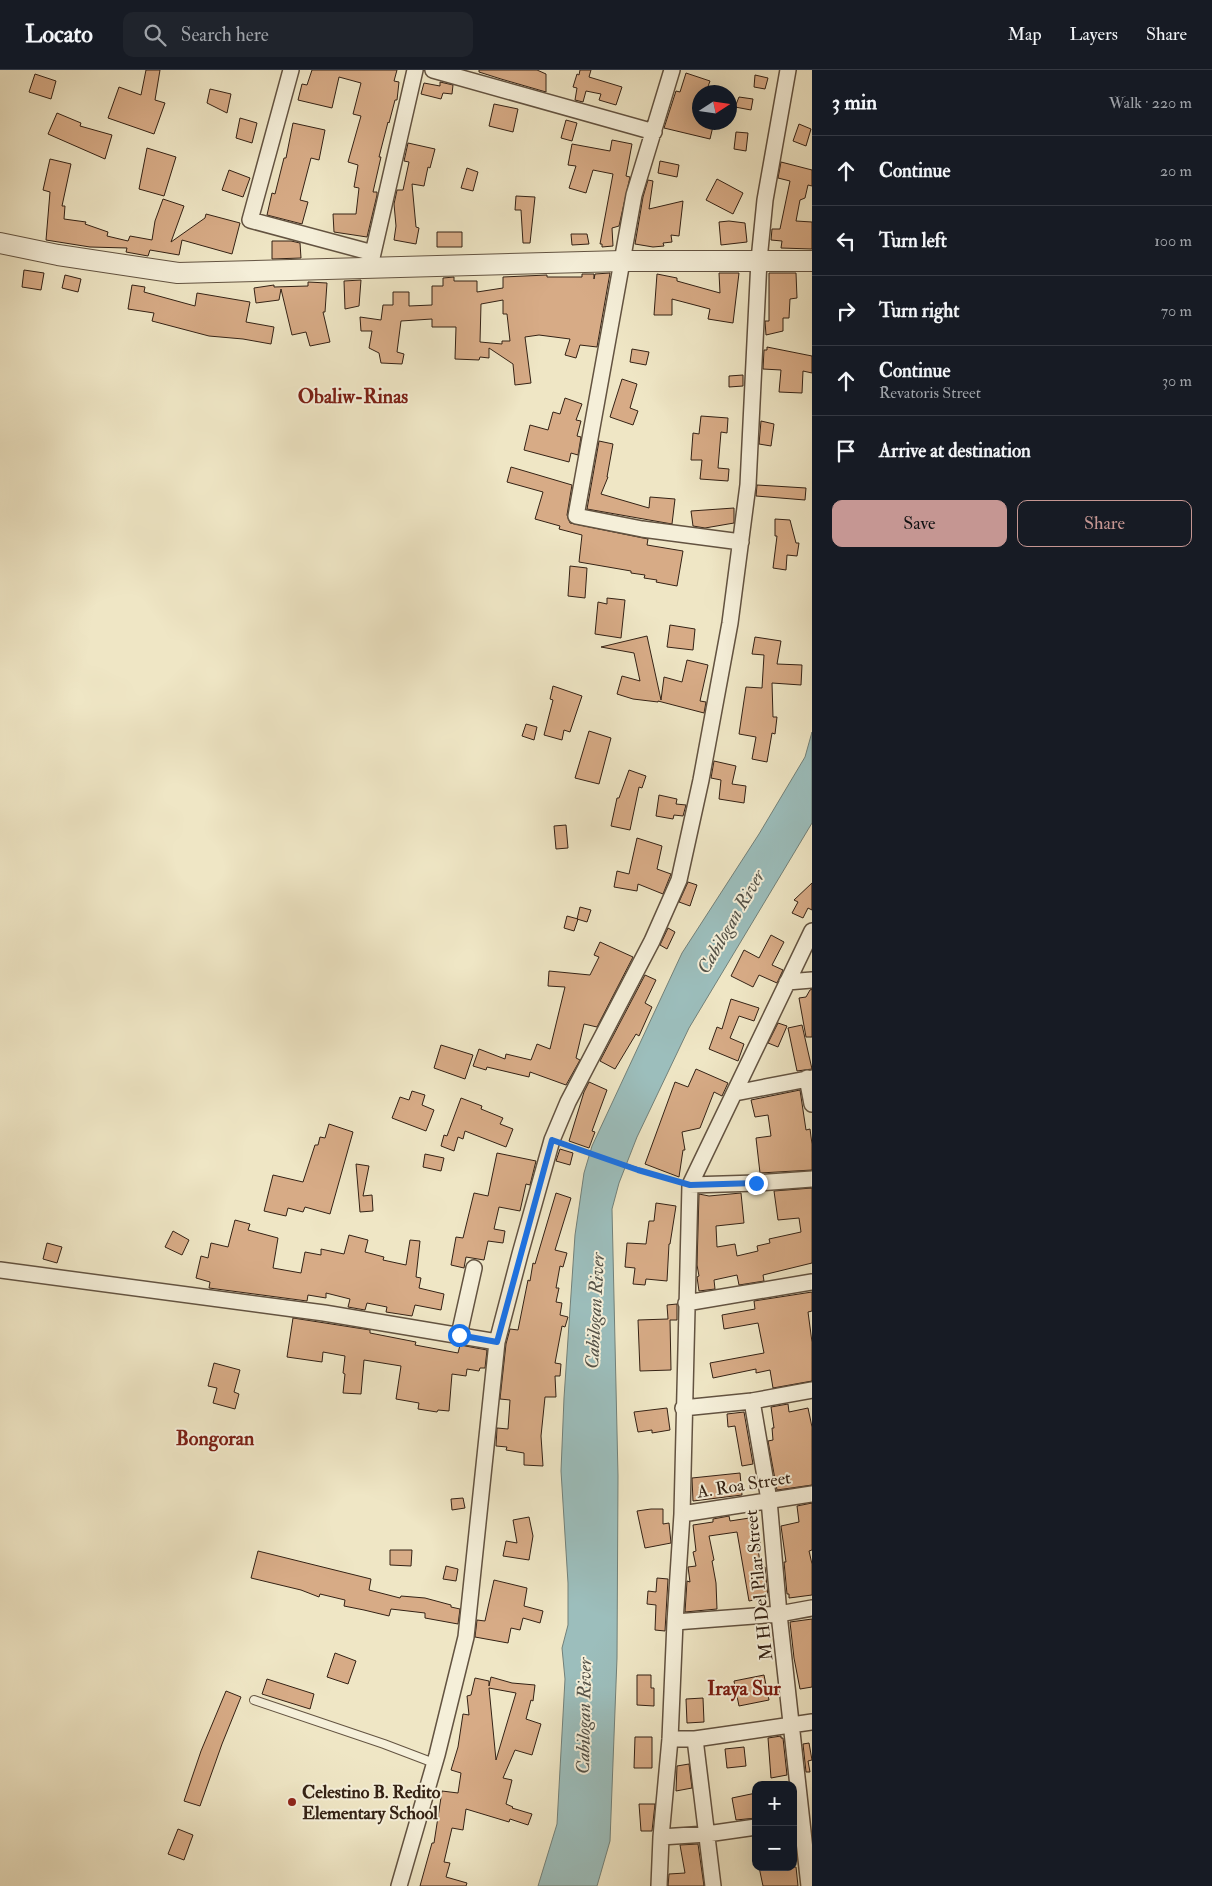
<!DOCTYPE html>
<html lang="en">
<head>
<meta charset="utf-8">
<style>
	:root { --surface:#171b24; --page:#20242c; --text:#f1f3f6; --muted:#9ea1a6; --line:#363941; --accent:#c59692 }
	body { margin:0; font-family:"IM FELL Double Pica",serif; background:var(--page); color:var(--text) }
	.controls { position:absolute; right:15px; bottom:15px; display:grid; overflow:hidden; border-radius:10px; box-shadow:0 5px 20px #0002 }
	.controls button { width:45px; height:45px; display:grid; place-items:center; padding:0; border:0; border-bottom:1px solid var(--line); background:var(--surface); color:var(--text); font:25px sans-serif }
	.compass { position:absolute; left:692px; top:15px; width:45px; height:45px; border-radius:50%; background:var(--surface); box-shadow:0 5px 20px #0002; rotate:78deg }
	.stop { position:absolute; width:15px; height:15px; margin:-11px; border:4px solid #1a73e8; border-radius:50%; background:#fff }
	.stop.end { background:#1a73e8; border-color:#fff; box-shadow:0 1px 5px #0008 }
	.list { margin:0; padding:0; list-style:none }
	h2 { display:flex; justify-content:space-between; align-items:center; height:65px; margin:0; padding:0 20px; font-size:21px }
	h2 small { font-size:16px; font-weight:400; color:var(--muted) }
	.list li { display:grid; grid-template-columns:32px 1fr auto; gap:15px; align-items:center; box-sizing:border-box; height:70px; padding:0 20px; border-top:1px solid var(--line) }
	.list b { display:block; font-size:19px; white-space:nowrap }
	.list p { margin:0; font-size:16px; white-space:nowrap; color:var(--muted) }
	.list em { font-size:16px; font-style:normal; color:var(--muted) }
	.actions { display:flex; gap:10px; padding:15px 20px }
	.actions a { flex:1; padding:11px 0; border:1px solid var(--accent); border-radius:10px; text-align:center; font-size:18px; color:var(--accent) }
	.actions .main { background:var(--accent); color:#111 }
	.icon { flex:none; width:28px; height:28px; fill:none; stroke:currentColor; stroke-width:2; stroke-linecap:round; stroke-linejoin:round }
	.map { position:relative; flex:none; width:812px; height:1816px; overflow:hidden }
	header { display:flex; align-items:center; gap:30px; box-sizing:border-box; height:70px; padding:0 25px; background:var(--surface); border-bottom:1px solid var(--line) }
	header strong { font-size:24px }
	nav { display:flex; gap:28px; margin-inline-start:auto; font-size:18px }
	.search { width:350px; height:45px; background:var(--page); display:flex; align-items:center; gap:12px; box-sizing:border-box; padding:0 18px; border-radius:10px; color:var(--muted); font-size:19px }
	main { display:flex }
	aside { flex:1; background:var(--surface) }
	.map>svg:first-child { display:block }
	.water { fill:#9cbebc; stroke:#728079 }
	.building { fill:#d7ab86; stroke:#342215; fill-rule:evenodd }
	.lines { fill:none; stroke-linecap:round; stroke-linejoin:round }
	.service-casing { stroke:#635341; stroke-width:10 }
	.minor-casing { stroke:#635341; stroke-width:18 }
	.tertiary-casing { stroke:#635341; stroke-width:22 }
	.path { stroke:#342215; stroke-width:2.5; stroke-dasharray:4 2.5; stroke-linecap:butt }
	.service { stroke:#f5efd9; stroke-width:8 }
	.minor { stroke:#f5efd9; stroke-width:15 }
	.tertiary { stroke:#f5efd9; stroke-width:20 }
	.route { stroke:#1a73e8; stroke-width:6 }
	.poi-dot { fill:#8f2418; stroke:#f5efd9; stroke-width:2 }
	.labels { text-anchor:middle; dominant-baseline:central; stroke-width:4; stroke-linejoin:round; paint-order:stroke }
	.street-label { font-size:18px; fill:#342215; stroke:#f5efd9 }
	.poi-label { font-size:18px; font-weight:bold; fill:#342215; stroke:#f5efd9; text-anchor:start }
	.water-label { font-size:19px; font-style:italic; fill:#535147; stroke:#f5efd9 }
	.quarter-label { font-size:20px; font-weight:bold; fill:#7a1f14; stroke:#f5efd9 }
</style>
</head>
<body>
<header>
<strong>Locato</strong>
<div class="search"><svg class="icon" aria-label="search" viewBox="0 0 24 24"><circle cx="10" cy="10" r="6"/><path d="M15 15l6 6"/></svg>Search here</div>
<nav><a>Map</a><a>Layers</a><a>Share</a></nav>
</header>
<main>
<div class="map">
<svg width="812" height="1816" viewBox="0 0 812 1816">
	<rect width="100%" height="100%" fill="#efe6c5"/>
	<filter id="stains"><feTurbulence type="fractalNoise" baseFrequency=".004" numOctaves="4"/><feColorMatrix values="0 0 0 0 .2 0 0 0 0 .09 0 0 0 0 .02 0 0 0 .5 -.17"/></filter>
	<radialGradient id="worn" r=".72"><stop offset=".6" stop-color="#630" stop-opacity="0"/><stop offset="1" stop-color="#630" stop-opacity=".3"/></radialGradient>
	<!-- water -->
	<path class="water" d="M812 662V753L689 958 637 1067 619 1113 612 1139 618 1406 617 1588 610 1771 597 1816H538L557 1754 565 1609 562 1578 568 1555V1513L561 1401 564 1328 575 1165 584 1103 592 1076 682 883 759 764 805 687Z"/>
	<!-- building -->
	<path class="building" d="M146 0H160L155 30 165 33 154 64 108 48 119 17 141 25Z
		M312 0H397L394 11 399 12 397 30H395L389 53 388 52 379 87H381L373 122H377V125L367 167 334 162 333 144H356L359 118 354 117 358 95 348 92 361 46 353 44 361 13 339 7 332 38 298 30 302 14 307 15Z
		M479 0H537L546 4V22L501 9 479 2Z
		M580 0H591L589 7 622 17 616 35 599 30 601 24 586 21 583 32 575 30 577 18 573 17 577 4 579 5Z
		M686 3 710 11 706 22H700V52H714L710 69 664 58 676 21 680 22Z
		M35 4 56 11 51 29 29 22Z
		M755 5 768 8 765 19 754 17Z
		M440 12 453 15 452 24 443 23 441 29 421 24 424 13 440 16Z
		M210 19 231 24 227 43 207 33Z
		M739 27 753 29 751 40 735 37Z
		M494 34 518 39 513 62 489 56Z
		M57 43 81 53 80 56 112 65 105 89 48 64Z
		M240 48 257 53 252 73 236 68Z
		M566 50 577 53 572 71 561 68Z
		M293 53 325 60 319 90 311 88 300 130 308 132 302 154 267 145 272 123 275 124 284 88H286Z
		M799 54 811 59 806 76 793 71Z
		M736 62 748 63 746 81 734 79Z
		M612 70 632 74 626 106 630 107 619 156 612 158 613 176 602 177V174H600L613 104 593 100 586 123 569 118 576 96 568 95 572 74 610 81Z
		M408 73 435 79 430 98 428 97 424 116 412 114 416 157 419 158 416 174 394 170 396 156 394 134 397 120H403L409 92 404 91Z
		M147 78 176 87 164 126 139 119Z
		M50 89 71 94 62 136H65L64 149 86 152 85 154 108 162 107 166 128 171 130 166 152 170 155 151 163 129 184 136 171 172 205 148 206 144 240 153 232 184 182 170 179 185 150 180 148 186 126 182 127 178 90 177 46 170 50 122 43 120Z
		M660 91 679 95 677 107 658 103Z
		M781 92 812 100V116L808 115 805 128 800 130 796 151 812 152V179L781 178 782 171 771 170 772 159H780L790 111 778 108Z
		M467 98 478 102 473 121 461 118Z
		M229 100 250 108 243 127 222 120Z
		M717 109 743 123 733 144 706 130Z
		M648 110 653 111 649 139 683 131 679 166 671 165 672 172 663 173 664 176 653 177 635 174 643 127Z
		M516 126 535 127 530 173H523L521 140H515Z
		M729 151 745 153 747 172 721 175 719 152Z
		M437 162H462V177H437Z
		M571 164H587L589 174 572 175Z
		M272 171H291L300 173 301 188 272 189Z
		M24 200 44 203 41 220 22 217Z
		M610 203 597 277 580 275 576 288 565 285 570 269 539 265 525 267 531 313 515 315 513 294 489 278V288L480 287 479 290 455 289 456 257H432V249L401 251 397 282 404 284 402 294 381 293 379 283 369 278 372 261H361L360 247 381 250 383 235H393V222H409V236L432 235V216H443V208L454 207V211H477V222L503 218V207L547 205V207H582V204H594V209L595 204ZM503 230V244H507L510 271H502V274L480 272 481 234Z
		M719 203H739L733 253 708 249 710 239 672 229V245H654L657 204 677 208V211L720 223Z
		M769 203H796L797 228 790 229 789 248H783V261L766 265 765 251H769Z
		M65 205 81 209 78 222 62 218Z
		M361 210 359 236 345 239 344 211Z
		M308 212 327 213 325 242H323L330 272 310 276 306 262 292 265 281 219 279 230 256 233 254 218 274 215V217L308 216Z
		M132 215 145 217 144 222 195 236 197 223 250 232 246 252 274 257 271 274 243 269 209 266 152 251 154 243 128 239Z
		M767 277 812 286V303L803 301 802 323 779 322 781 300 763 299 764 280H767Z
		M632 279 649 282 646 295 630 292Z
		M743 305V316L729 317V306Z
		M622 309 637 314 630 338 638 341 633 355 610 347Z
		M565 328 582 334 576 350 581 351 577 366 581 367 578 385 571 383 569 392 524 380 530 355 548 360 553 342 560 344Z
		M701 346 728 348 727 363 721 362 718 398 729 399 728 411 700 409 702 390H691L693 363 699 364Z
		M761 351 774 354 771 376 759 374Z
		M599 371 613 374 607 407H608L601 424 649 438 650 427 675 429 672 454 587 439Z
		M511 397 572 415 567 445 570 453 648 469 647 475 683 481 677 516 656 512 657 510 644 508 645 505 631 503V501L579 492 582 465 559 459 560 456 535 449 543 422 507 412Z
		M757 415 806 418 805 430 756 426Z
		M734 438V453L705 458 693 456 691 441Z
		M775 449 790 450 796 473H799L797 486 787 485 786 500 773 498 777 466H775Z
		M570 496 587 498 585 528 568 526Z
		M607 528 625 530 621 568 595 564 598 532 607 534Z
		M670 555 695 559 693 580 667 577Z
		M647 566 661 630 664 607 682 612 687 590 708 595 700 631 706 632 704 643 658 631V632L633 629 617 624 622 606 640 611 634 583 601 577Z
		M755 567 781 571 777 594 802 595 801 615 772 613 773 647H777L775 664 772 663 767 692 752 689 756 667 739 664 746 617 762 618 764 585 752 584Z
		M553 616 582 626 570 662 564 660 562 670 544 665 553 630 550 629Z
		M526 654 537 657 534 670 522 666Z
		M589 661 611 668 599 714 575 708Z
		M714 691 736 696 732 714 746 716 744 733 719 729 721 710 711 708Z
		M629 700 646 706 642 718 639 717 630 760 611 756 617 728H619Z
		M659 725 677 729 676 734 686 735 683 746 674 745 673 749 656 746Z
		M566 755 568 778 556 779 554 756Z
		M637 768 662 776 657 799 671 804 663 824 638 814 637 821 614 817 617 801 629 804Z
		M688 812 697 815 690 836 679 832Z
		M812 813V840L808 838 803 848 792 843 798 832 794 830Z
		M580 837 591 840 587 852 577 849Z
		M567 846 578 849 574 861 564 858Z
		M668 858 675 862 667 879 660 875Z
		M771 865 784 872 772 895 783 900 777 913 759 905 753 917 731 906 744 880 759 888Z
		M600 872 633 887 597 957 584 954 576 988 580 990 566 1015 530 1002 529 1007 487 997 486 1000 473 996 479 979 505 989 506 984 531 990 537 974 550 979 565 917 548 916 549 901 590 905 599 887 594 885Z
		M645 905 656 910 645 933 652 937 639 966 636 964 615 999 600 991Z
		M812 919V967H806L799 928 806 927 810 920Z
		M731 929 759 938 754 951 739 946 730 968 744 974 738 991 709 979 717 957 722 959Z
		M778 953 787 956 778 977 768 973Z
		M802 955 812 999 797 1001 788 958Z
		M441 975 473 985 465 1009 434 998Z
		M696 999 728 1013 722 1026 714 1022 700 1058 682 1062 685 1080H683L679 1107 645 1094 675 1012 688 1017Z
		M589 1012 607 1020 592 1061 595 1062 589 1078 569 1071 584 1022Z
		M800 1020 806 1060 810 1059 812 1074V1100L760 1103 756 1068 771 1066 768 1045 755 1047 751 1030Z
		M412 1021 425 1025 422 1035 434 1040 426 1061 392 1048 400 1027 409 1030Z
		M461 1028 482 1036 481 1039 503 1048 500 1054 513 1059 506 1077 465 1061 463 1069 458 1067 454 1081 441 1076 444 1065 447 1066Z
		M329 1054 353 1062 330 1144 305 1137 303 1142 288 1138 286 1146 264 1141 273 1105 303 1112 315 1075H318L320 1067 325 1068Z
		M560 1079 573 1083 570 1095 556 1091Z
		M497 1083 536 1091 530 1115 526 1114 520 1141 499 1137 494 1159 505 1161 503 1173 488 1171 484 1190 466 1187 464 1198 451 1195 456 1167 463 1168 474 1123 488 1126Z
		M425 1084 444 1088 441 1101 423 1097Z
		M356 1094 369 1096 363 1126 372 1125 373 1141 360 1142Z
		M812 1118V1193L763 1205 764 1211 739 1215 737 1205 714 1210 715 1219 699 1221 697 1207 699 1206 697 1195 699 1124 709 1126 741 1123 744 1153 716 1156 717 1177 735 1174 737 1186 758 1181 757 1176 770 1173 769 1169 801 1162 799 1148 778 1150 774 1121Z
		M556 1123 571 1128 555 1180 567 1183 563 1197 560 1196 556 1218H559L556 1232 562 1233 560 1245 568 1247 565 1257 562 1256 555 1293 561 1294 560 1306H555L556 1327H545L541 1366 543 1396 524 1395V1383L506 1380 507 1377 496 1376 497 1358 508 1359 510 1330 500 1329 506 1274 510 1259 518 1260 528 1210 530 1211 533 1193 535 1194Z
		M656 1133 676 1136 670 1174H669L667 1211 646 1209 645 1215 633 1214 635 1198 625 1197 627 1173 646 1174 649 1151H654Z
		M235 1150 250 1154 248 1160 278 1168 273 1198 301 1203 305 1182 321 1185V1179L344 1184 349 1165 368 1170 365 1182 384 1187 383 1190 406 1195 410 1170 420 1171 416 1207 421 1208 419 1218 444 1224 441 1240 415 1235 412 1246 386 1242 387 1237 367 1233 365 1240 348 1237 350 1229 326 1223V1228L308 1225 307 1231 209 1218 210 1212 196 1208 201 1186 208 1188 211 1173 228 1177Z
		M173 1161 189 1170 182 1185 165 1177Z
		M47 1173 62 1177 57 1193 43 1189Z
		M812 1222V1241L808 1242 812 1272V1311L773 1318 770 1300 756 1303V1299L713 1308 710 1293 764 1283 758 1253 724 1259 722 1245 755 1239 754 1231Z
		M677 1234V1250H670L671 1300 640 1301 638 1250 668 1249 667 1235Z
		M293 1248 370 1260V1263L416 1272 415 1275 458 1283 460 1275 487 1280 485 1298H480L479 1301 467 1299 466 1306 452 1304 449 1341 438 1340 437 1342 418 1339 419 1333 396 1329 401 1296 364 1290 361 1324 343 1323 345 1304 343 1303 345 1286 323 1282 322 1292 287 1287Z
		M214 1293 240 1300 234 1322 239 1324 235 1339 213 1333 217 1318 208 1316Z
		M788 1334 789 1342 808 1338 812 1357V1415L777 1420 768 1371 773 1370 772 1358H774L771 1337Z
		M667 1338 670 1360 652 1363V1360L638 1362 634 1342Z
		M744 1342 753 1394 742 1396 735 1356 728 1357 727 1344Z
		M740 1403 742 1425 693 1431 692 1408Z
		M463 1428 465 1438 452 1440 451 1429Z
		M812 1433V1480L809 1481 812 1494V1525L789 1528V1524H787L784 1492H786L781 1456 799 1452 797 1436Z
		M651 1439H663V1454L669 1453 671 1473 645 1478 637 1441Z
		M729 1446 730 1451 756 1447 760 1473H757L761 1498 765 1497 768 1527 749 1531 737 1462 709 1466 714 1490 712 1491 716 1513 717 1539 685 1542 687 1511 690 1512 688 1497 696 1496 693 1482 696 1481 693 1455 713 1452V1449Z
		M529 1447 533 1466 529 1490 503 1486 506 1471 517 1473 513 1450Z
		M390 1480H412L411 1496 390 1495Z
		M258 1481 371 1509 369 1520 400 1528 401 1526 425 1528 451 1535V1537L460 1539 458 1554 425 1548V1543L391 1539 389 1546 364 1540 344 1536 345 1530 320 1524 319 1527 301 1520 251 1508Z
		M446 1496 458 1499 456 1511 443 1509Z
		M657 1508 668 1509 665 1561 655 1560 656 1535 647 1534 648 1521 656 1522Z
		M494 1510 527 1518 524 1536 543 1541 540 1553 523 1548 520 1560 511 1558 508 1573 475 1567 477 1550 485 1551Z
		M812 1549V1617L800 1619 794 1588 790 1552Z
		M335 1583 356 1591 348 1614 327 1607Z
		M637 1605H651V1618H654V1636L637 1635Z
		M764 1605 769 1630 739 1636 734 1611Z
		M491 1607 512 1613 535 1615 533 1631 531 1630 526 1649 541 1654 532 1685 515 1680 503 1708 512 1710 506 1734 513 1737 512 1738 532 1744 528 1755 510 1749 509 1752 466 1739 463 1760 452 1758 444 1792 450 1793 446 1807 467 1813 466 1816H420L432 1773H434L442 1721 458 1723 461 1703 451 1700 458 1677 463 1644 469 1645 467 1626 471 1625 475 1608 489 1611V1616ZM489 1618 516 1623 496 1690Z
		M267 1609 314 1624 310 1639 262 1624Z
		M226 1621 241 1627 222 1674 200 1736 184 1731 201 1681Z
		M703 1628 704 1652 687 1653 686 1629Z
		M781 1666V1668H783L787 1705 771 1708 768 1668Z
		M635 1667H652V1698H634Z
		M809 1673 812 1690 808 1691 810 1702H806L803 1674Z
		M744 1677 746 1696 727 1698 725 1679Z
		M689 1694 692 1718 676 1721 677 1696Z
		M756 1723V1748L736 1750 732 1728Z
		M639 1734H655L652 1761H641Z
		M178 1759 193 1765 184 1790 168 1784Z
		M698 1774 704 1816H668L669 1804 685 1803 680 1775Z
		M759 1797H796L798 1816H763Z"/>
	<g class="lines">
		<defs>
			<path id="service" d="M254 1630 384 1674 434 1693"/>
			<path id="minor" d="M291 0 250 150 373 183
				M433 0 654 62
				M672 0 634 125 576 446 642 459 741 472
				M371 192 415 0
				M787 912 812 910
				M807 1008 812 1034
				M735 1023 812 1008
				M690 1115 757 1113 812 1109
				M0 1200 324 1243 497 1272
				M686 1233 812 1212
				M459 1265 474 1198
				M752 1331 769 1430 779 1544 809 1816
				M683 1338 752 1331 812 1320
				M682 1444 812 1424
				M675 1552 779 1544 812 1538
				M670 1669H695L812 1652
				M695 1669 713 1816
				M661 1767 707 1764 756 1757
				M399 1816 437 1685 466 1567 497 1272 520 1184 552 1070 568 1032 652 871 679 810 701 710 730 553 748 415 759 190 765 130 788 0
				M659 1816 661 1767 670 1669 675 1552 682 1444 690 1115 812 861"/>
			<path id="tertiary" d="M0 173 58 185 178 203 623 191H812"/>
		</defs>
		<!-- service casing -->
		<use href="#service" class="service-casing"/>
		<!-- minor casing -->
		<use href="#minor" class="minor-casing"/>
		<!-- tertiary casing -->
		<use href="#tertiary" class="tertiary-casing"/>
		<!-- path -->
		<path class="path" d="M565 1075 677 1111"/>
		<!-- service -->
		<use href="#service" class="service"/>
		<!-- minor -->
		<use href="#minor" class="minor"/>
		<!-- tertiary -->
		<use href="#tertiary" class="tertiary"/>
	</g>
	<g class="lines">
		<!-- route -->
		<path class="route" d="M459 1265 497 1272 552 1070 638 1100 690 1115 756 1113"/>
	</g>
	<!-- markers -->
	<circle class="poi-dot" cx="292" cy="1732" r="5"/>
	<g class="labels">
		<!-- street labels -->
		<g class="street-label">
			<text transform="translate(744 1415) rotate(-9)">A. Roa Street</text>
			<text transform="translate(759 1515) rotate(-96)">M H Del Pilar Street</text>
		</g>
		<!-- poi labels -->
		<g class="poi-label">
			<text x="302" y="1722">Celestino B. Redito<tspan x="302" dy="21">Elementary School</tspan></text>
		</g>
		<!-- water labels -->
		<g class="water-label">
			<text transform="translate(731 852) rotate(-60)">Cabilogan River</text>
			<text transform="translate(595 1241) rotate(-87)">Cabilogan River</text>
			<text transform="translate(584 1646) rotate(-89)">Cabilogan River</text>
		</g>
		<!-- quarter labels -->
		<g class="quarter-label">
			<text x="353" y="326">Obaliw-Rinas</text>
			<text x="215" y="1368">Bongoran</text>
			<text x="744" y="1618">Iraya Sur</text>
		</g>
	</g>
	<rect width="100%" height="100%" filter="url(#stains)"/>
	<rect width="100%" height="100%" fill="url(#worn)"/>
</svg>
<div class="controls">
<button>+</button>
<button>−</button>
</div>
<svg class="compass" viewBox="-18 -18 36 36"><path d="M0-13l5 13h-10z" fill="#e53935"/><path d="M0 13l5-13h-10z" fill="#9ea1a6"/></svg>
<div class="stop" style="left:459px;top:1265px"></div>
<div class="stop end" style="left:756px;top:1113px"></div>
</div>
<aside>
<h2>3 min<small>Walk · 220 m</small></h2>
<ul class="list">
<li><svg class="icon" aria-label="ahead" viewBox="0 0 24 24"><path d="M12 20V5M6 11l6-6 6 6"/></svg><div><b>Continue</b></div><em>20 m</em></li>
<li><svg class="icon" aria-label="left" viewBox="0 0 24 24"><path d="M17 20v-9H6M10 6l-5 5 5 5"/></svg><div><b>Turn left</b></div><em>100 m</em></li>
<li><svg class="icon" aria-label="right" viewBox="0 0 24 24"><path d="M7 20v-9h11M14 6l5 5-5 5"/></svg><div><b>Turn right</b></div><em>70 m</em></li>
<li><svg class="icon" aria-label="ahead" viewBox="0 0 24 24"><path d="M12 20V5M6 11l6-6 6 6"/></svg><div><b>Continue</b><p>Revatoris Street</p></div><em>30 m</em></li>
<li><svg class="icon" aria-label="arrive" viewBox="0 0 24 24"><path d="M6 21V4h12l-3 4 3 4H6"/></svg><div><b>Arrive at destination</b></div></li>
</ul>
<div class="actions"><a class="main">Save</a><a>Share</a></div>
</aside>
</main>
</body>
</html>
